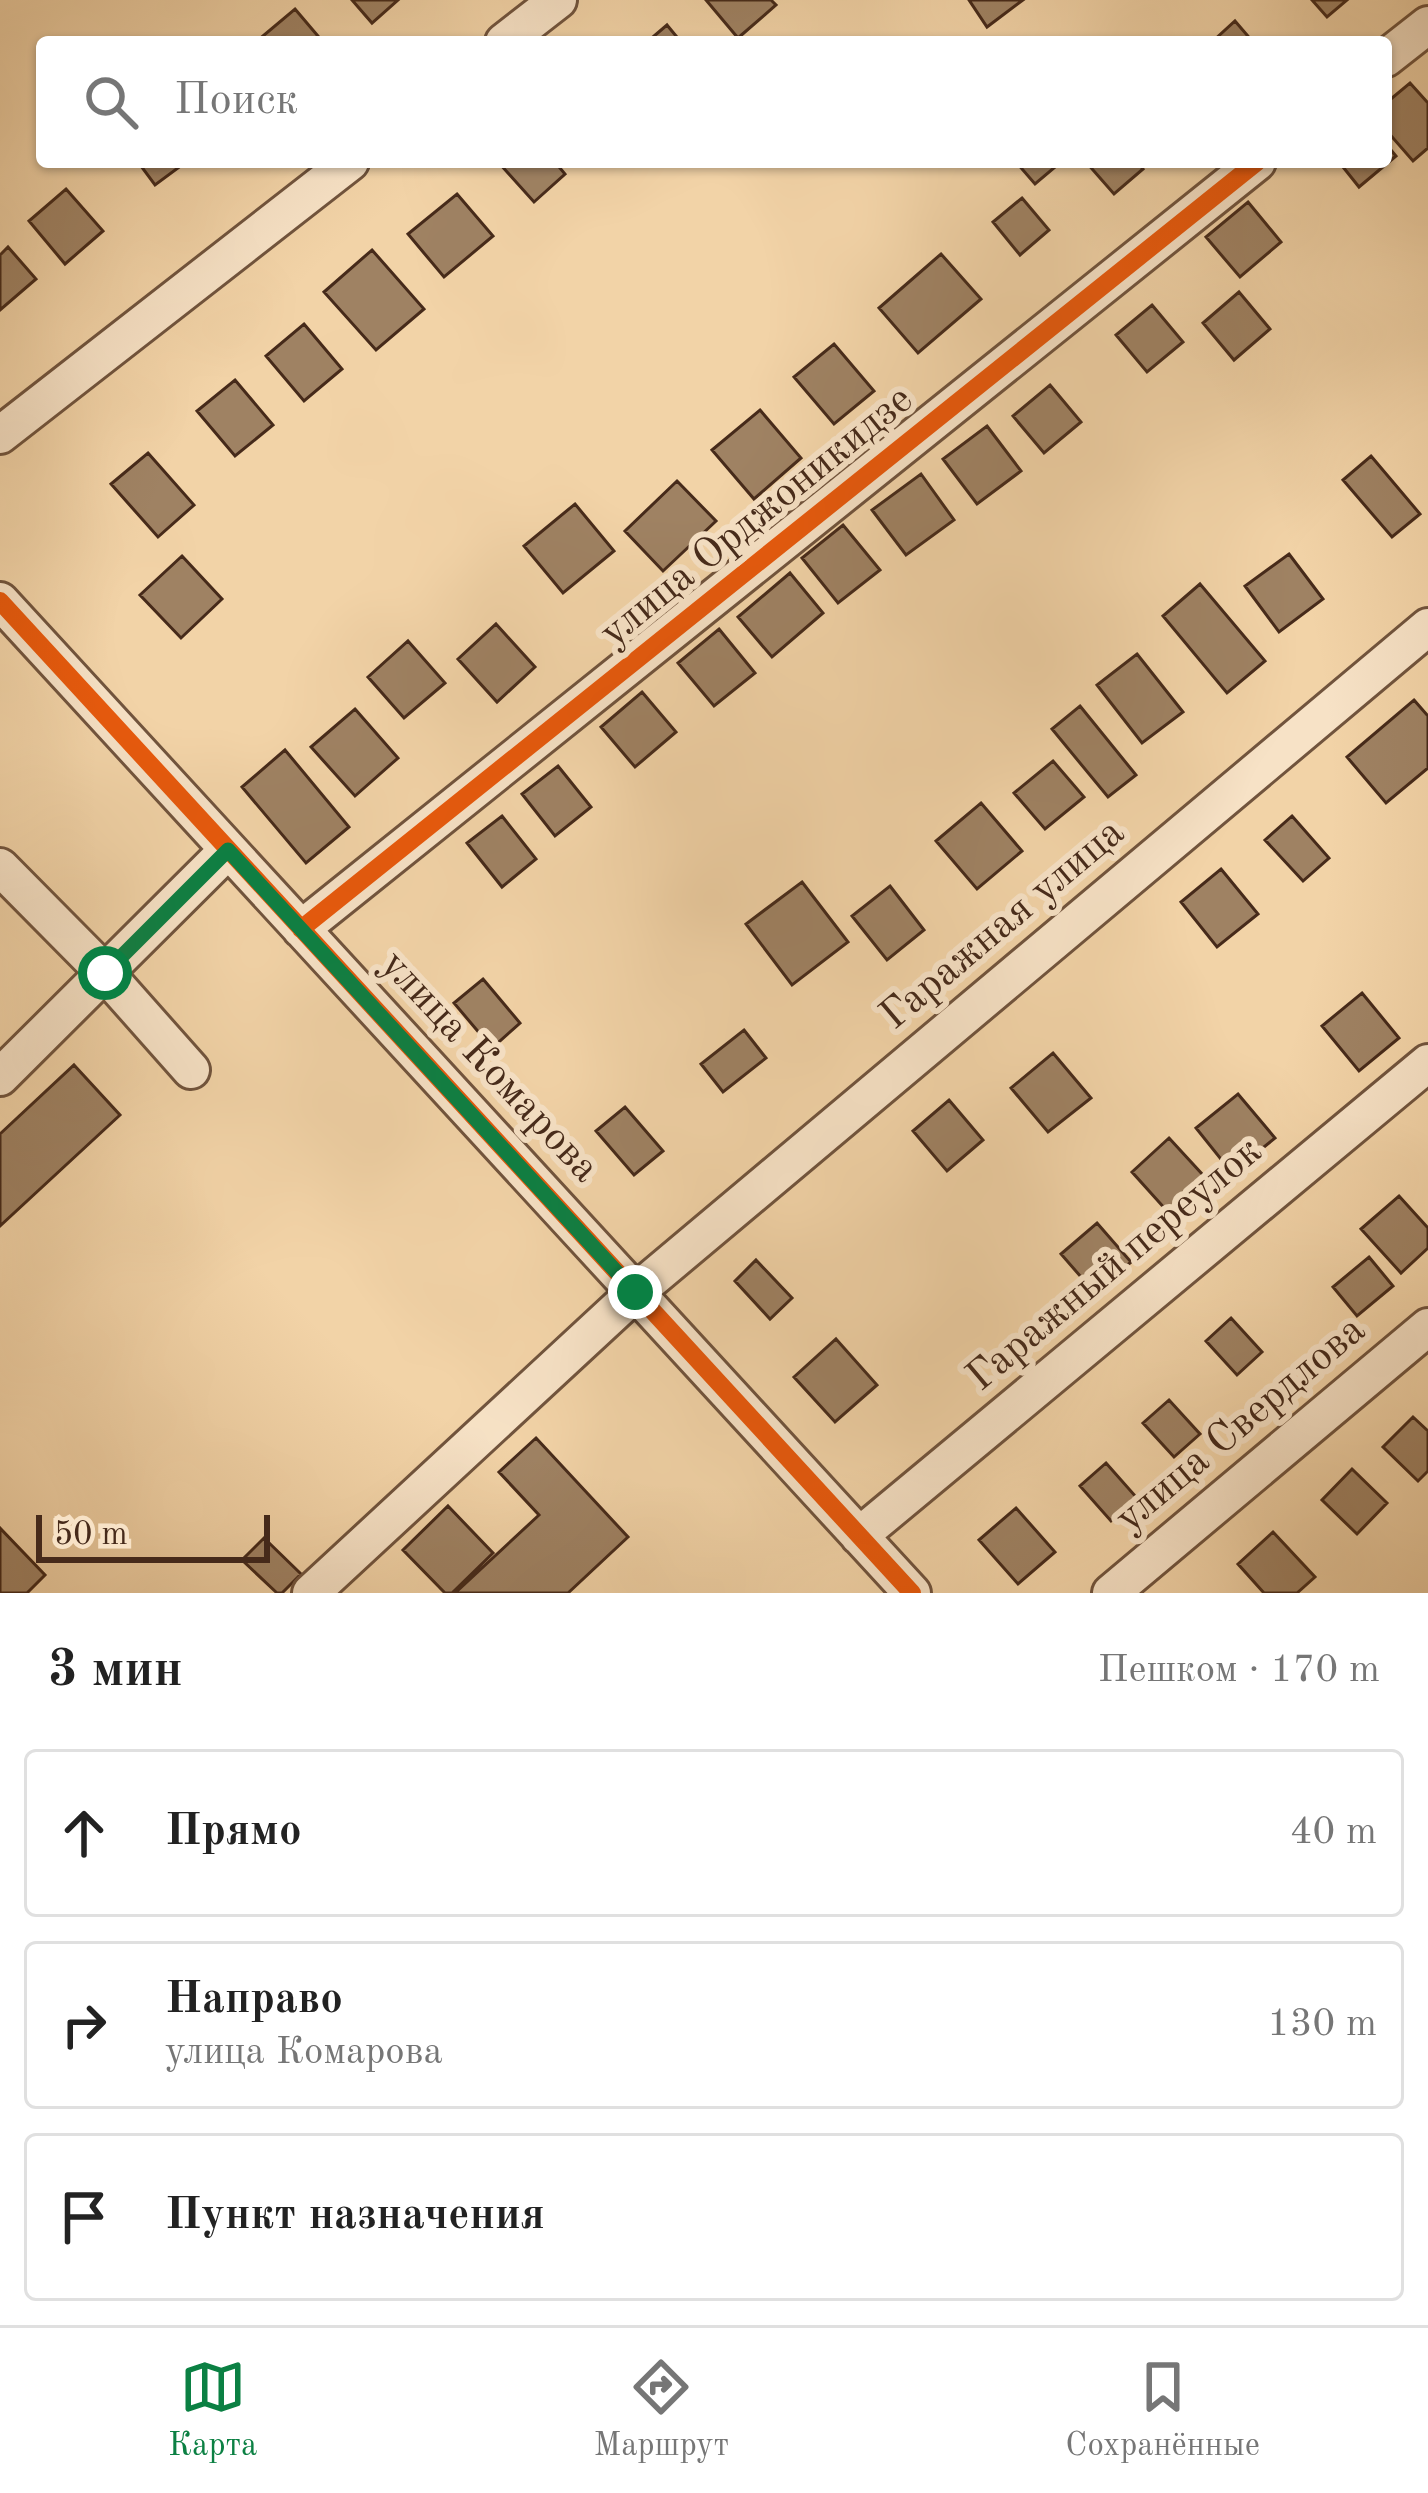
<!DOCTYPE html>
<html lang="ru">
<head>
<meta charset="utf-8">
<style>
	:root { --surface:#fff; --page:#f2f2f2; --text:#222; --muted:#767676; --line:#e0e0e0; --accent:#0b8043 }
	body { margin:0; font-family:"Old Standard TT",serif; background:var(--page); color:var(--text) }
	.scale { position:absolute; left:36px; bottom:30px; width:234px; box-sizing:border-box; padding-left:12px; border:6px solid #462a1a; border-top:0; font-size:33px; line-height:42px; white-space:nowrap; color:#462a1a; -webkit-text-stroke:9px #f7e2c6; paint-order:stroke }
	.stop { position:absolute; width:36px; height:36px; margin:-27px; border:9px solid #0b8043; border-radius:50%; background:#fff }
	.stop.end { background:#0b8043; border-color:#fff; box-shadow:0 3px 12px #0008 }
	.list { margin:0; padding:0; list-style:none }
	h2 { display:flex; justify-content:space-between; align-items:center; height:156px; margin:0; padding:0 48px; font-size:51px }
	h2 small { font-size:39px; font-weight:400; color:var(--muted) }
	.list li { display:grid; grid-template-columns:78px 1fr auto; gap:36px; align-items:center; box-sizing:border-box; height:168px; margin:0 24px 24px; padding:0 24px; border:3px solid var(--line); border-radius:12px }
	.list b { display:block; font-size:45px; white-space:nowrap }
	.list p { margin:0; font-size:39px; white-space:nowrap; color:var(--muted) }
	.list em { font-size:39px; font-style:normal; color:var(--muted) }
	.icon { flex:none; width:66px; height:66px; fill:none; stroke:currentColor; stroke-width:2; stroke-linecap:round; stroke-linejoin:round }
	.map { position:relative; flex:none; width:1428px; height:1593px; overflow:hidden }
	.search { position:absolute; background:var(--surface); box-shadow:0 3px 9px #0004; left:36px; right:36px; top:36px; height:132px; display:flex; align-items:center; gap:30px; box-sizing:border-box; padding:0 42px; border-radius:12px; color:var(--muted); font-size:45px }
	.sheet { height:732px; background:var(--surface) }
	nav { display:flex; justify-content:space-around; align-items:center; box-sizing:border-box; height:168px; border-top:3px solid var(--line); background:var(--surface); font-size:33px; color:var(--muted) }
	nav a { display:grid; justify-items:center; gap:6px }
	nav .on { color:var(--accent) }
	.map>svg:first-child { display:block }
	.building { fill:#9f8263; stroke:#462a1a; stroke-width:3 }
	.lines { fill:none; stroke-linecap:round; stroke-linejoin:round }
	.minor-casing { stroke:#71543d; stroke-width:42 }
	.minor { stroke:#f7e2c6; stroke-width:36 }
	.cycleway-casing { stroke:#f7e2c6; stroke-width:26 }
	.cycleway { stroke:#e8590c; stroke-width:18 }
	.route { stroke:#0b8043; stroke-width:15 }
	.labels { text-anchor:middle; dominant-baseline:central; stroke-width:12; stroke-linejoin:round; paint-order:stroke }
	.street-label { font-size:42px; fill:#462a1a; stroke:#f7e2c6 }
</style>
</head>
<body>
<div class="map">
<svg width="1428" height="1593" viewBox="0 0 1428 1593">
	<rect width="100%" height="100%" fill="#f2d3a7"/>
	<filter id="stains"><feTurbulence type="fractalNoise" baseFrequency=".00167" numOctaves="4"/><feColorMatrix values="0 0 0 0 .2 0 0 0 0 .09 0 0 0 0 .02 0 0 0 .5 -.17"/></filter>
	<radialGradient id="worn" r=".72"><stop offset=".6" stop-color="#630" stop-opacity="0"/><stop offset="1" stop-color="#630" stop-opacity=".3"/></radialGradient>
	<!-- building -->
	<path class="building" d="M352 0H398L372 23Z
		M706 0H771L776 5 738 38Z
		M969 0H1023L987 27Z
		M1312 0H1347L1327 17Z
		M295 9 323 42 257 41Z
		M1235 21 1253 42H1212Z
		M667 25 681 42H647Z
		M1410 83 1428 103V148L1413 161 1386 130V103Z
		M1386 144 1396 156 1359 187 1339 162H1386Z
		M138 162H186L155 185Z
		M555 162 565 174 534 202 499 163Z
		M1016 162H1061L1035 184Z
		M1086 162H1137L1143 169 1114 194Z
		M66 189 103 231 65 264 29 221Z
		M457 194 493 236 444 277 408 234Z
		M1022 198 1049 230 1020 255 993 222Z
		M1248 202 1281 242 1240 277 1206 237Z
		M8 247 36 279 0 310V255Z
		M372 250 424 309 376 350 324 292Z
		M941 254 981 299 918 353 879 308Z
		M1239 292 1270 329 1234 360 1203 323Z
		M1152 305 1183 342 1147 372 1116 335Z
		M304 324 342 369 304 401 266 356Z
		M834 344 874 391 834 424 794 377Z
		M235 380 273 425 235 456 197 411Z
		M1050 385 1081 422 1044 453 1013 416Z
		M760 410 801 458 754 499 712 450Z
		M987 426 1021 471 977 504 943 459Z
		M148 453 194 505 158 537 111 484Z
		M1371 456 1420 514 1392 537 1343 480Z
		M921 474 954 520 906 555 872 510Z
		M677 481 716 521 663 571 625 531Z
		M575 504 614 551 563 593 524 546Z
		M843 525 880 570 838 603 802 558Z
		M1289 554 1323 599 1279 632 1245 586Z
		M182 556 222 599 181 638 140 595Z
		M790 573 823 613 772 657 738 617Z
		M1200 584 1265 661 1227 693 1163 616Z
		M496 624 535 667 497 702 458 659Z
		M719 629 755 673 714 706 678 663Z
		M408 641 445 683 404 718 368 677Z
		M1137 654 1183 712 1142 743 1097 685Z
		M642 692 676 732 635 767 601 727Z
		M1414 700 1428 716V768L1386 803 1347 757Z
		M1080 706 1136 775 1108 797 1052 729Z
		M355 709 398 758 355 796 311 747Z
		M285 750 349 827 306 863 242 787Z
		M1053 761 1084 797 1045 829 1014 793Z
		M558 766 591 807 555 836 522 794Z
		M981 803 1022 851 977 889 936 841Z
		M502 816 536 859 502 887 467 843Z
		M1292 816 1329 858 1303 881 1265 840Z
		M1221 869 1258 914 1217 947 1181 902Z
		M802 882 848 942 792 985 746 924Z
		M890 886 924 930 887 960 852 916Z
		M483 979 520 1023 492 1048 454 1003Z
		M1362 993 1399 1038 1359 1071 1322 1026Z
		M744 1030 766 1058 723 1092 701 1064Z
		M1053 1053 1091 1098 1048 1132 1011 1088Z
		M74 1065 120 1115 0 1226V1134Z
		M1238 1094 1275 1138 1232 1173 1196 1128Z
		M949 1100 983 1140 947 1171 913 1131Z
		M625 1107 663 1151 634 1175 596 1131Z
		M1169 1138 1214 1187 1176 1221 1132 1172Z
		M1399 1196 1428 1228V1248L1401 1273 1361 1229Z
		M1097 1223 1131 1262 1095 1293 1061 1254Z
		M1369 1257 1393 1286 1357 1316 1333 1287Z
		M756 1260 792 1298 770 1319 735 1281Z
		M1231 1318 1262 1352 1237 1375 1206 1341Z
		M836 1339 877 1385 835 1422 794 1377Z
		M1169 1400 1200 1434 1174 1457 1143 1423Z
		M1413 1417 1428 1431V1471L1418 1481 1383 1447Z
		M536 1438 628 1537 568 1593H455L539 1515 499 1472Z
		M1106 1463 1137 1498 1111 1521 1080 1486Z
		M1352 1469 1387 1503 1357 1534 1322 1500Z
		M448 1506 493 1553 452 1593H445L403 1550Z
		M1016 1508 1055 1552 1018 1584 979 1540Z
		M0 1528 45 1575 27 1593H0Z
		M1273 1532 1315 1577 1297 1593H1264L1238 1564Z
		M264 1538 301 1574 282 1593H277L242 1560Z"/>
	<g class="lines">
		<defs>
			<path id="minor" d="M504 42 558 0
				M1386 58 1428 25
				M0 435 350 162
				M0 601 912 1593
				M0 867 105 973 191 1070
				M301 929 1257 162
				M0 1077 228 850
				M859 1536 1428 1063
				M311 1593 636 1292 1428 627
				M1111 1593 1428 1327"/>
		</defs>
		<!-- minor casing -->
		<use href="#minor" class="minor-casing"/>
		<!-- minor -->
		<use href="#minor" class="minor"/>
		<defs>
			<path id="cycleway" d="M0 601 912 1593
				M301 929 1257 162"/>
		</defs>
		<!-- cycleway casing -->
		<use href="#cycleway" class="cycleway-casing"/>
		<!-- cycleway -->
		<use href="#cycleway" class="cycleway"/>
	</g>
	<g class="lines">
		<!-- route -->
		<path class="route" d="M105 973 228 850 635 1292"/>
	</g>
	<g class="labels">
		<!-- street labels -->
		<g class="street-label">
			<text transform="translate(757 517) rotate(-39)">улица Орджоникидзе</text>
			<text transform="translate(1003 925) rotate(-40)">Гаражная улица</text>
			<text transform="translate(489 1067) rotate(47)">улица Комарова</text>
			<text transform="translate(1115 1265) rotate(-40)">Гаражный переулок</text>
			<text transform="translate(1241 1425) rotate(-40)">улица Свердлова</text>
		</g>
	</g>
	<rect width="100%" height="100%" filter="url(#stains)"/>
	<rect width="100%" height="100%" fill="url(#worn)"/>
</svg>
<div class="scale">50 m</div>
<div class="stop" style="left:105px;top:973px"></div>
<div class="stop end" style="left:635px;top:1292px"></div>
<div class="search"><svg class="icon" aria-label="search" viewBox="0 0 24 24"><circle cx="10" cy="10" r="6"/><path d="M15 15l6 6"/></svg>Поиск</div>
</div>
<section class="sheet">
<h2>3 мин<small>Пешком · 170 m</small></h2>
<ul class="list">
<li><svg class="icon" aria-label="ahead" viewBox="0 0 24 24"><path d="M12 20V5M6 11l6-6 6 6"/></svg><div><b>Прямо</b></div><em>40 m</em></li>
<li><svg class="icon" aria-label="right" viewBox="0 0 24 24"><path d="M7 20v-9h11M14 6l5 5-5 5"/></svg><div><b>Направо</b><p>улица Комарова</p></div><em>130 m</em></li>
<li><svg class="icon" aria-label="arrive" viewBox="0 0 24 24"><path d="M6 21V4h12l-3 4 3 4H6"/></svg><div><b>Пункт назначения</b></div></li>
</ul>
</section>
<nav>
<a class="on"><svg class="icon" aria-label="map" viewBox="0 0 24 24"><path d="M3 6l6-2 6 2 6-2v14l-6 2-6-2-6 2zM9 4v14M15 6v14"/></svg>Карта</a>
<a><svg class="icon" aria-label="directions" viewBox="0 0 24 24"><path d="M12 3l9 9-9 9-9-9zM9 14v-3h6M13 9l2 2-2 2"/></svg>Маршрут</a>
<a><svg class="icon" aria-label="saved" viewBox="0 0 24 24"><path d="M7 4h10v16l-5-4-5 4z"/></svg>Сохранённые</a>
</nav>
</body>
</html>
